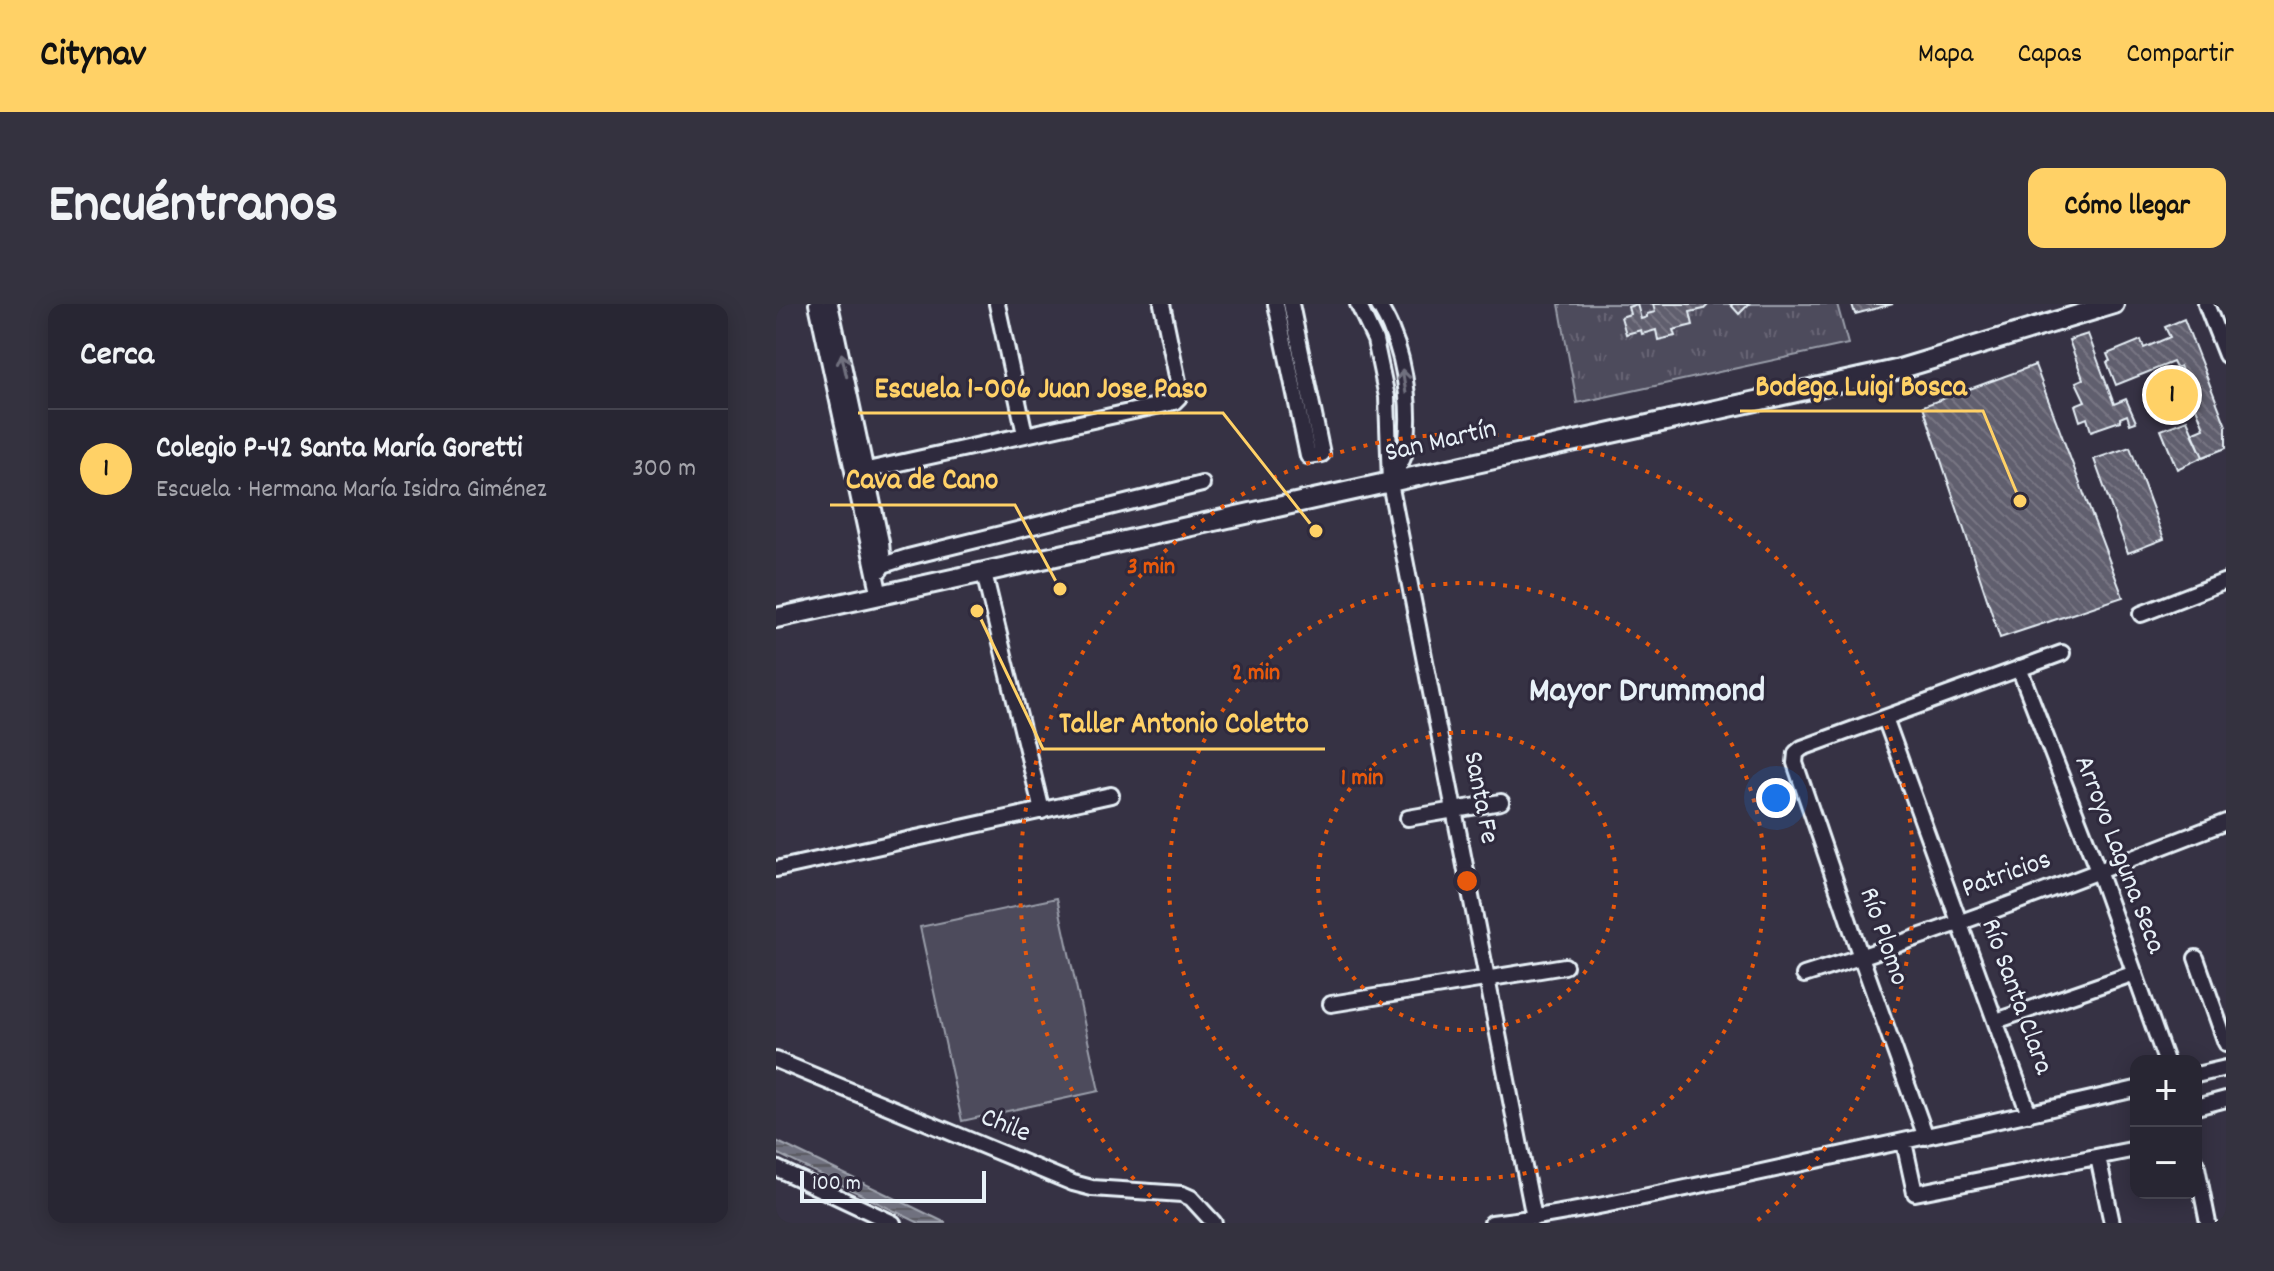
<!DOCTYPE html>
<html lang="es">
<head>
<meta charset="utf-8">
<style>
	:root { --surface:#282633; --page:#34323f; --text:#f1f3f6; --muted:#a5a5ac; --line:#44434e; --accent:#ffd166 }
	body { margin:0; font-family:Dekko,sans-serif; background:var(--page); color:var(--text) }
	.controls { position:absolute; right:24px; bottom:24px; display:grid; overflow:hidden; border-radius:16px; box-shadow:0 4px 20px #0003 }
	.controls button { width:72px; height:72px; display:grid; place-items:center; padding:0; border:0; border-bottom:2px solid var(--line); background:var(--surface); color:var(--text); font:40px sans-serif }
	.scale { position:absolute; left:24px; bottom:20px; width:186px; box-sizing:border-box; padding-left:8px; border:4px solid #e8f1f8; border-top:0; font-size:22px; line-height:28px; white-space:nowrap; color:#e8f1f8; -webkit-text-stroke:6px #2f2a3d; paint-order:stroke }
	.you { position:absolute; left:1000px; top:494px; width:28px; height:28px; margin:-20px; border:6px solid #fff; border-radius:50%; background:#1a73e8; box-shadow:0 0 0 12px #1a73e833 }
	.badge { display:grid; place-items:center; width:52px; height:52px; border-radius:50%; background:var(--accent); color:#111; font-size:26px; font-weight:700 }
	.pin { position:absolute; translate:-50% -50%; border:4px solid #fff; box-shadow:0 2px 8px #0006 }
	.list { margin:0; padding:0; list-style:none }
	h2 { display:flex; justify-content:space-between; align-items:center; height:104px; margin:0; padding:0 32px; font-size:34px }
	h2 small { font-size:26px; font-weight:400; color:var(--muted) }
	.list li { display:grid; grid-template-columns:52px 1fr auto; gap:24px; align-items:center; box-sizing:border-box; height:120px; padding:0 32px; border-top:2px solid var(--line) }
	.list b { display:block; font-size:30px; white-space:nowrap }
	.list p { margin:0; font-size:26px; white-space:nowrap; color:var(--muted) }
	.list em { font-size:26px; font-style:normal; color:var(--muted) }
	.map { position:relative; flex:none; width:1450px; height:919px; overflow:hidden; border-radius:16px }
	header { display:flex; align-items:center; gap:48px; box-sizing:border-box; height:112px; padding:0 40px; background:var(--accent); color:#111 }
	header strong { font-size:38px }
	nav { display:flex; gap:44px; margin-inline-start:auto; font-size:28px }
	.intro { display:flex; align-items:center; justify-content:space-between; box-sizing:border-box; height:192px; padding:0 48px }
	h1 { margin:0; font-size:56px }
	.button { padding:20px 36px; border-radius:16px; background:var(--accent); color:#111; font-size:28px; font-weight:700 }
	main { display:flex; gap:48px; padding:0 48px }
	aside { flex:1; background:var(--surface); border-radius:16px; box-shadow:0 4px 20px #0003 }
	.map>svg:first-child { display:block }
	.grass { fill:url(#grass-tufts); stroke:#9a9eaa; stroke-width:2 }
	.garden { fill:#4d4b5c; stroke:#9a9eaa; stroke-width:2 }
	.water { fill:url(#water-rules); stroke:#a0a4af; stroke-width:2 }
	.building { fill:url(#building-back-hatch); stroke:#e8f1f8; stroke-width:2 }
	.lines { fill:none; stroke-linecap:round; stroke-linejoin:round }
	.street-casing { stroke:#e8f1f8; stroke-width:20 }
	.secondary-casing { stroke:#e8f1f8; stroke-width:24 }
	.street { stroke:#2f2a3d; stroke-width:14 }
	.secondary { stroke:#2f2a3d; stroke-width:18 }
	.oneway { stroke:#70707e }
	.ring { fill:none; stroke:#e8590c; stroke-width:4; stroke-dasharray:4 8 }
	.labels { text-anchor:middle; dominant-baseline:central; stroke-width:6; stroke-linejoin:round; paint-order:stroke }
	.street-label { font-size:28px; fill:#e8f1f8; stroke:#2f2a3d }
	.district-label { font-size:36px; font-weight:bold; fill:#e8f1f8; stroke:#2f2a3d }
	.centre { fill:#e8590c; stroke:#2f2a3d; stroke-width:4 }
	.ring-label { font-size:24px; text-anchor:middle; font-weight:bold; fill:#e8590c; stroke:#2f2a3d; stroke-width:6; stroke-linejoin:round; paint-order:stroke }
	.leader { fill:none; stroke:#ffd166; stroke-width:3 }
	.callout-dot { fill:#ffd166; stroke:#2f2a3d; stroke-width:3 }
	.callout-label { font-size:30px; text-anchor:middle; font-weight:bold; fill:#ffd166; stroke:#2f2a3d; stroke-width:6; stroke-linejoin:round; paint-order:stroke }
</style>
</head>
<body>
<header>
<strong>Citynav</strong>
<nav><a>Mapa</a><a>Capas</a><a>Compartir</a></nav>
</header>
<div class="intro"><h1>Encuéntranos</h1><a class="button">Cómo llegar</a></div>
<main>
<aside>
<h2>Cerca<small></small></h2>
<ul class="list">
<li><span class="badge">1</span><div><b>Colegio P-42 Santa María Goretti</b><p>Escuela · Hermana María Isidra Giménez</p></div><em>300 m</em></li>
</ul>
</aside>
<div class="map">
<svg width="1450" height="919" viewBox="0 0 1450 919">
	<defs>
		<pattern id="grass-tufts" width="24" height="20" patternUnits="userSpaceOnUse" patternTransform="scale(2)"><rect width="24" height="20" fill="#4d4b5c"/><path d="M3 7l-1-3M5 7V3M7 7l1-3M15 17l-1-3M17 17v-4M19 17l1-3" fill="none" stroke="#676574"/></pattern>
		<pattern id="water-rules" width="6" height="5" patternUnits="userSpaceOnUse" patternTransform="scale(2)"><rect width="6" height="5" fill="#70717f"/><path d="M0 2.5h6" fill="none" stroke="#5b5c64"/></pattern>
		<pattern id="building-back-hatch" width="6" height="6" patternUnits="userSpaceOnUse" patternTransform="scale(2)"><rect width="6" height="6" fill="#605e6e"/><path d="M-1 5l2 2M0 0l6 6M5-1l2 2" fill="none" stroke="#777683"/></pattern>
	</defs>
	<rect width="100%" height="100%" fill="#363244"/>
	<filter id="ink" filterUnits="userSpaceOnUse"><feTurbulence type="fractalNoise" baseFrequency=".0125" numOctaves="2"/><feDisplacementMap in="SourceGraphic" scale="16" xChannelSelector="R" yChannelSelector="G"/><feConvolveMatrix kernelMatrix="1 2 1 2 8 2 1 2 1" color-interpolation-filters="sRGB"/></filter>
	<g filter="url(#ink)">
		<!-- grass -->
		<path class="grass" d="M783 0H1061L1072 40 801 99Z"/>
		<!-- garden -->
		<path class="garden" d="M281 594 323 787 186 817 144 623Z"/>
		<!-- water -->
		<path class="water" d="M0 837 170 919H143L0 849Z"/>
		<!-- building -->
		<path class="building" d="M861 0 865 15 871 13V10L879 8 877 0H933L928 5 914 8 917 21 897 26 899 32 882 36 880 26 866 30 865 26 850 30 845 13 854 10 852 3Z
			M954 0H973L963 10Z
			M1076 0H1117L1079 10Z
			M1408 15 1450 122V144L1427 153 1416 129 1428 124 1404 62 1400 64 1397 58 1340 81 1331 58 1334 57 1331 50 1365 36 1368 44 1394 33 1389 23Z
			M1312 30 1338 100 1350 95 1360 118 1354 120 1351 111 1344 114V117L1315 127 1311 114 1304 117 1299 101 1309 97 1300 78 1307 75 1293 36Z
			M1259 61 1347 293 1224 334 1147 102Z
			M1411 116 1427 153 1401 165 1385 126Z
			M1354 143 1388 235 1352 249 1318 155Z"/>
		<g class="lines">
			<defs>
				<path id="street" d="M41 0 104 292
					M54 0 105 238 107 261 104 266
					M221 0 249 130
					M500 0 532 152 546 150 515 0
					M582 0 599 36 611 93 614 179 758 914
					M602 0C607 9 613 18 616 28 630 60 637 116 628 151 625 160 619 170 614 179
					M1430 0 1450 51
					M78 169 398 98 403 93 404 87 386 0
					M96 254 107 261 132 253 426 180
					M208 269 266 507
					M1365 310 1450 277
					M1243 364 1322 567 1390 757
					M1109 414 1253 810
					M632 514 725 498
					M0 565 335 491
					M1420 654 1450 739
					M1028 671C1171 626 1311 572 1450 518
					M555 700 789 662
					M1220 717 1359 669
					M0 756 297 879 316 884 406 890 415 894 438 919
					M1420 771 1450 764
					M1420 803 1450 795
					M1150 833 1085 653 1019 459 1020 449 1026 444 1286 349
					M1128 838 1139 889 1360 845
					M1322 853 1336 919
					M1420 858 1432 919
					M0 864 117 919
					M716 919C801 909 884 889 967 872 1099 844 1229 815 1360 785"/>
				<path id="secondary" d="M0 314 1120 66 1338 0"/>
			</defs>
			<!-- street casing -->
			<use href="#street" class="street-casing"/>
			<!-- secondary casing -->
			<use href="#secondary" class="secondary-casing"/>
			<!-- street -->
			<use href="#street" class="street"/>
			<!-- secondary -->
			<use href="#secondary" class="secondary"/>
		</g>
		<!-- one-way arrows -->
		<defs><path id="oneway-shaft" d="M-6 0H5M1.5-3L5.5 0L1.5 3" fill="none" stroke-width="1.6" stroke-linecap="round" stroke-linejoin="round" transform="scale(2)"/></defs>
		<g class="oneway">
			<use href="#oneway-shaft" transform="translate(68 61) rotate(-103)"/>
			<use href="#oneway-shaft" transform="translate(628 77) rotate(-99)"/>
		</g>
	</g>
	<!-- distance rings -->
	<g class="ring">
		<circle cx="691" cy="577" r="149"/>
		<circle cx="691" cy="577" r="298"/>
		<path d="M401 917A447 447 0 1 1 981 917"/>
	</g>
	<g class="labels">
		<!-- street labels -->
		<g class="street-label">
			<text transform="translate(665 139) rotate(-13)">San Martín</text>
			<text transform="translate(703 494) rotate(79)">Santa Fe</text>
			<text transform="translate(1342 551) rotate(69)">Arroyo Laguna Seca</text>
			<text transform="translate(1231 572) rotate(-20)">Patricios</text>
			<text transform="translate(1106 633) rotate(71)">Río Plomo</text>
			<text transform="translate(1239 693) rotate(70)">Río Santa Clara</text>
			<text transform="translate(229 823) rotate(22)">Chile</text>
		</g>
		<!-- district labels -->
		<g class="district-label">
			<text x="871" y="389">Mayor Drummond</text>
		</g>
	</g>
	<circle cx="691" cy="577" r="12" class="centre"/>
	<g class="ring-label">
		<text x="375" y="269">3 min</text>
		<text x="480" y="375">2 min</text>
		<text x="586" y="480">1 min</text>
	</g>
	<!-- callouts -->
	<path class="leader" d="M1244 197L1207 107H964M540 227L447 109H82M284 285L239 201H54M201 307L267 445H549"/>
	<g class="callout-dot">
		<circle cx="1244" cy="197" r="8"/>
		<circle cx="540" cy="227" r="8"/>
		<circle cx="284" cy="285" r="8"/>
		<circle cx="201" cy="307" r="8"/>
	</g>
	<g class="callout-label">
		<text x="1085" y="91">Bodega Luigi Bosca</text>
		<text x="265" y="93">Escuela 1-006 Juan Jose Paso</text>
		<text x="146" y="184">Cava de Cano</text>
		<text x="408" y="428">Taller Antonio Coletto</text>
	</g>
</svg>
<div class="controls">
<button>+</button>
<button>−</button>
</div>
<div class="scale">100 m</div>
<div class="you"></div>
<div class="pin badge" style="left:1396px;top:91px">1</div>
</div>
</main>
</body>
</html>
